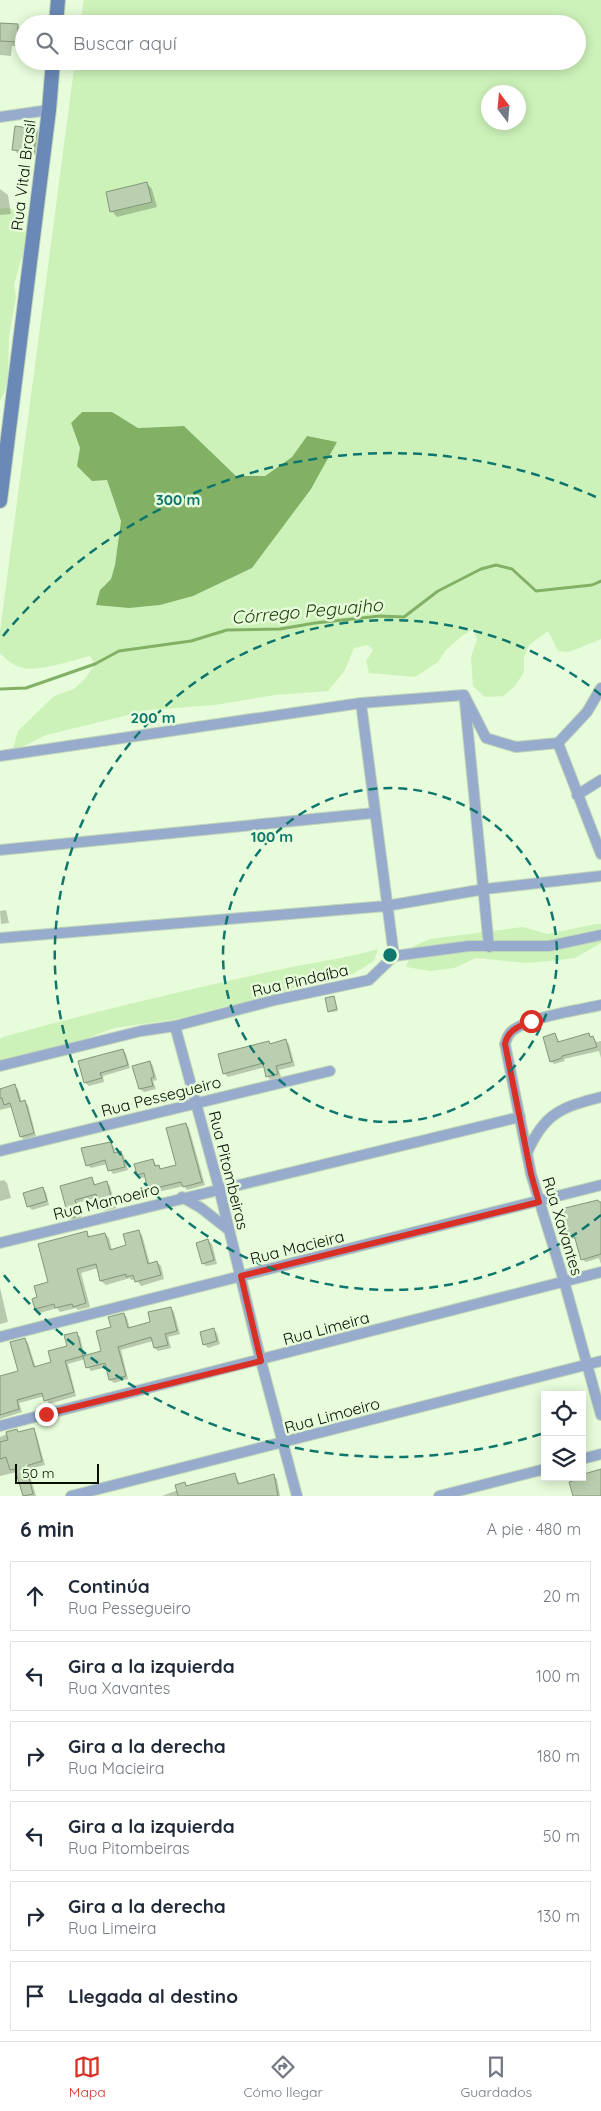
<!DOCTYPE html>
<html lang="es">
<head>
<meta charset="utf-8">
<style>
	:root { --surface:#fff; --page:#f6f6f7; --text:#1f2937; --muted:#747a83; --line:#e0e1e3; --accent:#d93025 }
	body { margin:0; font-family:Quicksand,sans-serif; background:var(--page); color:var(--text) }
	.controls { position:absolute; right:15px; bottom:15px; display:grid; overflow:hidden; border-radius:0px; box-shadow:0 2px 12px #0003 }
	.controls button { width:45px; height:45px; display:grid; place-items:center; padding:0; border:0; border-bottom:1px solid var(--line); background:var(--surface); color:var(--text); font:25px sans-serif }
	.compass { position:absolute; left:481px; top:85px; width:45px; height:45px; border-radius:50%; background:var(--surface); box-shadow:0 2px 12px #0003; rotate:344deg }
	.scale { position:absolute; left:15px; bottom:12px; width:84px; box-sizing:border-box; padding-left:5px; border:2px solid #070e04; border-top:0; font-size:14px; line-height:18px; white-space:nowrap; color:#070e04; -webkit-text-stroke:4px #e6fcda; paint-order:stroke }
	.stop { position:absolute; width:15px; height:15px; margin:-11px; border:4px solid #d93025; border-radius:50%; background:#fff }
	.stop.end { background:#d93025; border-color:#fff; box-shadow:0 1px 5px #0008 }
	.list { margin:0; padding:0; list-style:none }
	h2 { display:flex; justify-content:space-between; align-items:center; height:65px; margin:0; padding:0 20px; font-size:21px }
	h2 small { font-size:16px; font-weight:400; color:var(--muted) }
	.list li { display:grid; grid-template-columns:32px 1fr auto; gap:15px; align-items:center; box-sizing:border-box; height:70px; margin:0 10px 10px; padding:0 10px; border:1px solid var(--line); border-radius:0px }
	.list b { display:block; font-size:19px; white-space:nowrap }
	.list p { margin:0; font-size:16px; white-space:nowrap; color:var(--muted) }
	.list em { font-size:16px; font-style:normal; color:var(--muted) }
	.icon { flex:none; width:28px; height:28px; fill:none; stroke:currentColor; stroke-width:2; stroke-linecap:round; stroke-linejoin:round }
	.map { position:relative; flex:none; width:601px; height:1496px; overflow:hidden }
	.search { position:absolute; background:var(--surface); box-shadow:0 2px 12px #0003; left:15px; right:15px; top:15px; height:55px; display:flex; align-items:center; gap:12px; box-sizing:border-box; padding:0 18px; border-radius:28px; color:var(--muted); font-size:19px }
	.sheet { height:545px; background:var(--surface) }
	nav { display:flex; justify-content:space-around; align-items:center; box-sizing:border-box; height:70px; border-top:1px solid var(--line); background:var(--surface); font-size:14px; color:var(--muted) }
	nav a { display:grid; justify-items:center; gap:2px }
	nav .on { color:var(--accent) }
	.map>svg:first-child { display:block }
	.green { fill:#cdf2b9; fill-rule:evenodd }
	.water { fill:#82b166 }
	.shadow { fill:#0003 }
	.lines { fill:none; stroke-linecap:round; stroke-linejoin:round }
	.stream { stroke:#82b166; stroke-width:3 }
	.building { fill:#bacfaf; stroke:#839779 }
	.street-casing { stroke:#c2d6b8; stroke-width:12 }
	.secondary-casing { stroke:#c2d6b8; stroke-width:16 }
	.street { stroke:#97accc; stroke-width:10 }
	.secondary { stroke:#6b89b7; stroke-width:14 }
	.route { stroke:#d93025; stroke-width:6 }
	.ring { fill:none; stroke:#0f766e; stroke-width:2.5; stroke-dasharray:9 6 }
	.labels { text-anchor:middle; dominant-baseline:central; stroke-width:5; stroke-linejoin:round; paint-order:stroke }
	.street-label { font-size:16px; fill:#070e04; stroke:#e6fcda }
	.water-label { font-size:18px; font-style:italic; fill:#213f09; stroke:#e6fcda }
	.centre { fill:#0f766e; stroke:#e6fcda; stroke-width:2.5 }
	.ring-label { font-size:15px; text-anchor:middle; font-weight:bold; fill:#0f766e; stroke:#e6fcda; stroke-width:5; stroke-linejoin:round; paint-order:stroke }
</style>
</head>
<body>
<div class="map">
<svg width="601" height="1496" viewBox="0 0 601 1496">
	<rect width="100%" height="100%" fill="#e6fcda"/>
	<!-- green -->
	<path class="green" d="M84 0H601V639L569 652 558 651 548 631 529 645 524 657V672L515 686 503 696 485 697 473 686 471 657 477 639 473 629 462 636 446 650 438 662 415 677 369 673 366 661 373 650 368 645 354 648 344 672 328 691 275 695 215 705 149 710 46 735 12 752 18 731 54 696 74 689 85 679 95 664 90 656C74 660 37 672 23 668 13 666 6 659 0 653V631L75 61H577V24H80ZM488 92H518V122H488ZM82 412H112L138 428 184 426 236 476H265L292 457 307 436 252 568 222 581 100 590 111 579 115 565 121 520 107 480 77 466 80 448 71 423Z
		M6 208 13 209 29 238V247L21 260 14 285 16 297 9 337 8 375 5 391 0 401V209Z
		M596 924H601V943L575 958 550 961 526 963 476 958 454 968 430 971 406 967 414 946 430 939 523 927 548 934Z
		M378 949 374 961 353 974 326 975 314 979 290 990 252 1001 227 1006 177 1019 114 1028 88 1038 0 1063V1039L3 1037C92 1012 183 991 273 971 308 963 344 959 378 949Z"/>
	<!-- water -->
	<path class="water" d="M82 412H112L138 428 184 426 236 476H265L292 457 307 436 337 442 311 489 252 568 193 596 160 605 129 608 96 605 100 590 111 579 115 565 121 521 107 480 92 481 77 466 80 448 71 423Z"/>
	<!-- shadow -->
	<path class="shadow" d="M0 24 17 25 23 30 22 47 12 46 11 56 0 55Z
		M36 130 40 133 37 155 17 153 14 149Z
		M147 183 152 189 157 207 117 217 112 211Z
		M0 189 8 195 11 214 0 215Z
		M6 910 9 923 1 924 0 911Z
		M333 997 338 1011 331 1012 330 1011Z
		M555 1034 560 1043 589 1035 597 1042 601 1041V1058L599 1051 564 1059 565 1061 554 1064 551 1061Z
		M285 1041 289 1044 295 1066 279 1070 281 1077 271 1080 267 1076 265 1067 228 1077 224 1073 269 1043 271 1045Z
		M123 1050 126 1054 130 1068 103 1076 104 1082 89 1086 85 1083 79 1061Z
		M150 1062 153 1066 157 1080 153 1081 156 1089 144 1092 140 1089Z
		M15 1086 18 1089 22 1102H24L28 1105 36 1136 24 1140 21 1136 12 1107 0 1110V1087L1 1090Z
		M186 1124 189 1128 205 1185 187 1190 184 1186 153 1193 149 1189 146 1177 141 1178 138 1174 152 1160 157 1166 162 1170 178 1165Z
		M110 1143 114 1147 116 1154 120 1152 124 1156 128 1170 113 1174 107 1164 91 1168 87 1165Z
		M91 1179 96 1185 106 1182 110 1186 116 1208 105 1211 101 1208 99 1197 77 1203 82 1219 73 1221 70 1218 61 1187Z
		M4 1180 7 1183 11 1198 0 1201V1181Z
		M42 1188 46 1192 49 1205 32 1210 28 1206Z
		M601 1203V1264L599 1258 586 1262 582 1259 577 1238 573 1239 570 1236Z
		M138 1231 142 1235 150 1264 157 1262 161 1266 164 1279 141 1286 136 1279 131 1280 130 1278 106 1285 101 1281 98 1268 81 1273 90 1307 78 1310 76 1308 60 1312 57 1308 40 1313 36 1309 34 1300 38 1298 86 1232 91 1238 105 1234 109 1238 112 1250 128 1246Z
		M208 1241 212 1244 217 1264 206 1266 203 1263Z
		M0 1288 8 1322 0 1324Z
		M171 1308 174 1312 180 1334 168 1337 171 1348 158 1351 155 1348 153 1341 121 1350 128 1379 114 1383 110 1380 107 1367 91 1371 88 1367 85 1359 68 1364 76 1396 49 1404 45 1396 19 1403 22 1412 0 1419V1377L19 1372 25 1339 28 1343 36 1368 52 1363 68 1347 76 1333 80 1337 85 1357 103 1352 113 1328 124 1314 127 1318 130 1329 152 1323Z
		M213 1329 217 1333 220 1344 208 1348 204 1344Z
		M16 1430 19 1433 33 1430 36 1433 45 1465 28 1469 36 1496H24L17 1472 0 1476V1437Z
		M235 1474 240 1484 273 1475 277 1479 280 1496H162L178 1490 185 1483 188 1487Z"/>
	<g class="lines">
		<!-- stream -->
		<path class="stream" d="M0 689 26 688 95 664 119 651 191 641 227 630 280 629 315 623 380 616 404 617 438 591 481 569 496 565 512 569 536 591 592 585 601 581"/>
	</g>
	<!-- building -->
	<path class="building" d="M0 23 18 24 17 42 0 41Z
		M15 126 37 129 34 152 12 150Z
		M147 182 152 202 110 212 106 192Z
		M334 996 337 1009 328 1012 325 998Z
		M555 1033 558 1042 589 1033 590 1037 593 1036 597 1047 562 1056V1058L550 1062 543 1037Z
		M286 1039 292 1062 276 1066 278 1074 266 1077 263 1063 223 1074 218 1054 269 1041 270 1044Z
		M123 1049 128 1065 100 1073 102 1078 84 1083 78 1061Z
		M150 1061 154 1077 151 1078 153 1086 139 1089 132 1066Z
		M15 1084 20 1102 25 1100 34 1133 20 1137 10 1103 4 1105 2 1098H0V1089Z
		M186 1123 202 1182 183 1187 181 1182 148 1190 144 1173 137 1175 134 1164 153 1159 155 1166 159 1165 160 1169 176 1165 166 1128Z
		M111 1142 114 1153 121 1151 125 1167 108 1171 105 1160 86 1166 81 1148Z
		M92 1177 94 1185 107 1181 113 1205 100 1208 96 1194 75 1200 79 1215 69 1219 60 1186Z
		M43 1187 47 1201 27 1207 23 1193Z
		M598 1200 599 1202H601V1254L581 1260 574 1235 569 1237 561 1209Z
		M139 1230 148 1264 157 1261 161 1275 135 1282 133 1275 126 1277V1274L100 1281 96 1264 77 1269 86 1303 73 1307 72 1304 55 1308 54 1304 35 1309 32 1299 37 1297 34 1286 48 1282 38 1244 87 1231 88 1237 105 1233 110 1250 126 1245 123 1234Z
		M208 1239 214 1260 202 1264 196 1243Z
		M171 1307 177 1331 165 1334 168 1345 154 1348 151 1337 118 1347 126 1376 109 1380 105 1363 86 1368 83 1356 65 1361 74 1392 44 1401 42 1393 17 1400 19 1409 0 1415V1376L18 1371 10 1342 25 1338 34 1367 51 1362 48 1351 67 1346 64 1335 77 1332 83 1356 101 1351 96 1331 111 1327 108 1317 124 1313 128 1328 150 1322 148 1312Z
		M214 1328 217 1341 203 1345 200 1332Z
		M34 1428 42 1461 26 1466 33 1494 23 1496 15 1469 10 1470 6 1457 0 1459V1442L8 1440 6 1432 17 1429 18 1432Z
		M601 1469V1496H573L569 1482 585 1477 584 1474Z
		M235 1473 238 1484 274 1474 278 1496H178L175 1485 185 1482 186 1486Z"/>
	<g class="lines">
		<defs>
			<path id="street" d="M0 117 49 110
				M601 688 587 712 558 743 601 854
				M465 702 489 947
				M361 703 394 956
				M0 756 361 703 464 695 486 738 516 747 558 743
				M577 795 601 780
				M0 850 374 813
				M0 938 386 906 485 889 601 876
				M601 1005C578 1010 529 1017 512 1031 507 1035 507 1039 505 1044L531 1174 564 1281 601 1415
				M175 1026 219 1188 261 1361 297 1496
				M0 1066 141 1031 175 1026 275 1000 369 980 394 956 469 946H549L601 935
				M0 1151 330 1071
				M527 1153C544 1113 562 1107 601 1097
				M182 1197 201 1208 229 1230
				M0 1243 520 1117
				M0 1337 601 1185
				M0 1426 601 1272
				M582 1459 601 1454
				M71 1496 601 1361
				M439 1496 545 1469"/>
			<path id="secondary" d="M56 24 58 0
				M0 501 49 110 53 61"/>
		</defs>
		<!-- street casing -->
		<use href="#street" class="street-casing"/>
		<!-- secondary casing -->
		<use href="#secondary" class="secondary-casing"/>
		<!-- street -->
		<use href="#street" class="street"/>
		<!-- secondary -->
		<use href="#secondary" class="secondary"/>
	</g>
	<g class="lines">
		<!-- route -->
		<path class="route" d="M46 1414 261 1361 241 1276 539 1202 531 1174 505 1044C508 1030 518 1027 531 1021"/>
	</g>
	<!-- distance rings -->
	<g class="ring">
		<circle cx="390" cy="955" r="167"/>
		<path d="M601 1215A335 335 0 1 1 601 695"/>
		<path d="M541 1434A502 502 0 0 1 3 1274M3 636A502 502 0 0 1 598 498"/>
	</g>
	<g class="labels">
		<!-- street labels -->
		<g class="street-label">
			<text transform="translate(23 175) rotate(-83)">Rua Vital Brasil</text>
			<text transform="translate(300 980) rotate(-13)">Rua Pindaíba</text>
			<text transform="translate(161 1096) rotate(-14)">Rua Pessegueiro</text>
			<text transform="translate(229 1170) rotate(76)">Rua Pitombeiras</text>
			<text transform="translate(106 1201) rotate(-14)">Rua Mamoeiro</text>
			<text transform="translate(563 1226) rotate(73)">Rua Xavantes</text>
			<text transform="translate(297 1247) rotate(-14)">Rua Macieira</text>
			<text transform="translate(326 1328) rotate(-15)">Rua Limeira</text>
			<text transform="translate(332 1415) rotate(-15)">Rua Limoeiro</text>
		</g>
		<!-- water labels -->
		<g class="water-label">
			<text transform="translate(307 611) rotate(-5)">Córrego Peguajho</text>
		</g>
	</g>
	<circle cx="390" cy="955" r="8" class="centre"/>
	<g class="ring-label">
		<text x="178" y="505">300 m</text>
		<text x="153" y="723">200 m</text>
		<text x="272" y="842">100 m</text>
	</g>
</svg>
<div class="controls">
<button><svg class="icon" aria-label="locate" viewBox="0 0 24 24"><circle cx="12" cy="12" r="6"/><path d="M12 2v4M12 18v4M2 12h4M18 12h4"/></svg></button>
<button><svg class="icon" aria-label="layers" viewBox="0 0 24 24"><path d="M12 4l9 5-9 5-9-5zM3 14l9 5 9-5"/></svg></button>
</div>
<svg class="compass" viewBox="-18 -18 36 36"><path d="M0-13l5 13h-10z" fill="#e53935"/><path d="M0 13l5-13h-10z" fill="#747a83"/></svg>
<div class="scale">50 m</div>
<div class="stop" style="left:531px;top:1021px"></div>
<div class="stop end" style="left:46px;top:1414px"></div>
<div class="search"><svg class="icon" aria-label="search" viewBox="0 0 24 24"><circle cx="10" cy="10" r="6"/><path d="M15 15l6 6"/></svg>Buscar aquí</div>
</div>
<section class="sheet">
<h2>6 min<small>A pie · 480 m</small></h2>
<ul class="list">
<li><svg class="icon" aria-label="ahead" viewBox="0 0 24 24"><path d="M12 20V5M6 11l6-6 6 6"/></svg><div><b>Continúa</b><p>Rua Pessegueiro</p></div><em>20 m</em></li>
<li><svg class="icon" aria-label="left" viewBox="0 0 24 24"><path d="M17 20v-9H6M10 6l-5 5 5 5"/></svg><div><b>Gira a la izquierda</b><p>Rua Xavantes</p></div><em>100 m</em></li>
<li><svg class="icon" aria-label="right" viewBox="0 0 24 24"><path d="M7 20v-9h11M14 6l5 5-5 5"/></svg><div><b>Gira a la derecha</b><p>Rua Macieira</p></div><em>180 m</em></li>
<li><svg class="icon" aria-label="left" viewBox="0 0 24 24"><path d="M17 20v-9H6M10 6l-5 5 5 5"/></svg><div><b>Gira a la izquierda</b><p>Rua Pitombeiras</p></div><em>50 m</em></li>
<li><svg class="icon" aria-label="right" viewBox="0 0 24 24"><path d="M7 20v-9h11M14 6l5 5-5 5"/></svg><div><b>Gira a la derecha</b><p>Rua Limeira</p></div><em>130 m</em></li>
<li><svg class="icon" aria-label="arrive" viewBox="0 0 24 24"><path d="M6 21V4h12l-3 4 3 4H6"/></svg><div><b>Llegada al destino</b></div></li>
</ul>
</section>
<nav>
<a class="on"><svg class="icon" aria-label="map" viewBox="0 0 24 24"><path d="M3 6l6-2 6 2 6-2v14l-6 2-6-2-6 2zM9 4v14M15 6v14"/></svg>Mapa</a>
<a><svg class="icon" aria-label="directions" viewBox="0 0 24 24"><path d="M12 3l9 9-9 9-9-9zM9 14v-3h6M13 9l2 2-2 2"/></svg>Cómo llegar</a>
<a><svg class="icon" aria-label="saved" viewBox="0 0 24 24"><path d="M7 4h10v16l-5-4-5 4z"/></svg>Guardados</a>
</nav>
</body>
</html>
